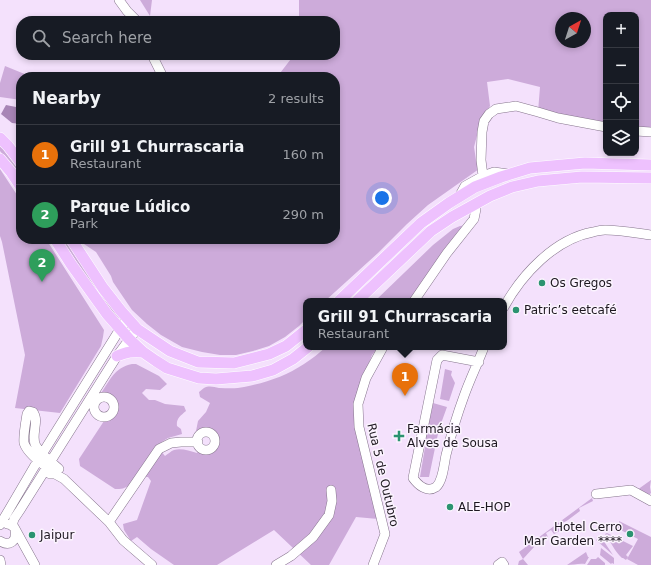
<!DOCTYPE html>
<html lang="en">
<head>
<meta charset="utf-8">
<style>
	:root { --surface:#171b24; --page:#20242c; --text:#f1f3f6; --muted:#9ea1a6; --line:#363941; --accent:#2b9370 }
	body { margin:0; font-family:"DejaVu Sans",sans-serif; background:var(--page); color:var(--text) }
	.controls { position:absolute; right:12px; top:12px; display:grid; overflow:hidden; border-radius:8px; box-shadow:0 2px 6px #0003 }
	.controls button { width:36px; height:36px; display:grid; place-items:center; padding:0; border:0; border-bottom:1px solid var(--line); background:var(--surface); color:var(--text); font:20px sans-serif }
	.compass { position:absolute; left:555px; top:12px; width:36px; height:36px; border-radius:50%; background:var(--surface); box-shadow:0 2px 6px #0003; rotate:39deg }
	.you { position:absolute; left:382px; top:198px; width:14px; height:14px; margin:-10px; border:3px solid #fff; border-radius:50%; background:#1a73e8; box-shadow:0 0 0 6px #1a73e833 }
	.badge { display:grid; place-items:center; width:26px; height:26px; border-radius:50%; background:var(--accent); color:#fff; font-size:13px; font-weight:700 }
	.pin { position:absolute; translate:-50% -33px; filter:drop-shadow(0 1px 2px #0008) }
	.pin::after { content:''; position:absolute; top:21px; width:14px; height:12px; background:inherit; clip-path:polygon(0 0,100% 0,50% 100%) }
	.popup { position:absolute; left:303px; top:298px; width:204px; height:52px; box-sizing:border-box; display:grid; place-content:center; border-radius:8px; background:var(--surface); filter:drop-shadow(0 1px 3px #0005); font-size:13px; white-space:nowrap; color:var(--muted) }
	.popup b { font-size:15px; color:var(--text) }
	.popup::after { content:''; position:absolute; left:50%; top:100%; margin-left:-8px; border:8px solid transparent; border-top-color:var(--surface) }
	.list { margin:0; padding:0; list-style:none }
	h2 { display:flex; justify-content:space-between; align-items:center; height:52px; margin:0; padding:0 16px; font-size:17px }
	h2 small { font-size:13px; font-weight:400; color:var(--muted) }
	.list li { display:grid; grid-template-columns:26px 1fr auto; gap:12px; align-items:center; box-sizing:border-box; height:60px; padding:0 16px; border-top:1px solid var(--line) }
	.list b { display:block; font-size:15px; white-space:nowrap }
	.list p { margin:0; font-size:13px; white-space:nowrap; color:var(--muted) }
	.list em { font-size:13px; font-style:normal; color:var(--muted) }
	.icon { flex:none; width:22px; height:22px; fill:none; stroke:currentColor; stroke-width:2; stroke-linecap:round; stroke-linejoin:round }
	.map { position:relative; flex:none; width:651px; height:565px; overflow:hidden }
	.search { position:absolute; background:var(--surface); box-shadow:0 2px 6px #0003; left:16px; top:16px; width:324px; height:44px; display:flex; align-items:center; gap:10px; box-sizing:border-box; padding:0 14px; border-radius:16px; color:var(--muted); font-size:15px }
	.panel { position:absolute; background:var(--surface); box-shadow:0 2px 6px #0003; left:16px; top:72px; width:324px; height:172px; border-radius:16px }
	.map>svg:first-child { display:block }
	.green { fill:#cdabda; fill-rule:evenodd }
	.water { fill:#a885b6 }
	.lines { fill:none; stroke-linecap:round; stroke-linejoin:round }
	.minor-casing { stroke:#86758d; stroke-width:10 }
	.major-casing { stroke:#fff; stroke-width:12 }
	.minor { stroke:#fff; stroke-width:9 }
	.major { stroke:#eec1fe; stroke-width:11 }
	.poi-dot { fill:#2b9370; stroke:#fbf3fe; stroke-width:1.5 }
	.labels { text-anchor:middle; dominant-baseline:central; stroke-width:3; stroke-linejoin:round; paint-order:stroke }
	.poi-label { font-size:12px; fill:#1d1720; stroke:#fbf3fe; text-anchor:start }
	.street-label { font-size:12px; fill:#1d1720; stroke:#fbf3fe }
</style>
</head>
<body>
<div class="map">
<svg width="651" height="565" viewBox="0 0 651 565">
	<rect width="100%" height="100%" fill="#f4e1fc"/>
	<!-- green -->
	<path class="green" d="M140 0H152L150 16Z
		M299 0H651V132L636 131V15H606V127L538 112 540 87 508 79 487 82 490 106 481 120 474 147 476 160 479 169 428 205 407 224 378 253 325 301H306V319L299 326 285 337 269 346 253 351 236 355H220L202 352 182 347 161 335 147 324 132 310 113 282 111 276 96 252 84 244 81 239H335V77H277L294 55H335V21H299ZM561 18H585V42H561Z
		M5 66 32 77H21V100L0 97V83Z
		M0 144 16 162 21 170V179L6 158 0 151Z
		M0 169 21 201V239H46L104 330 103 337 101 346 60 413 15 408 25 355 2 242 0 236Z
		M468 225 412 301H375L433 245 453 229 460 226Z
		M61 239H67L117 313 121 323 108 308Z
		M326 347H378L372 355 356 398 378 519 356 517 329 565H311L274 530 217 565H174L151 549 137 537 131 541 124 530 123 524 137 520 151 481 148 477H145L161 451 165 456C168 454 171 451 174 450 181 448 190 451 197 453L199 450 212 451C214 450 216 449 217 447 224 434 206 425 196 431L198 421 206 412 210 403 200 397 199 392C201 391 202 389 204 388 209 385 214 387 219 388 227 388 236 389 244 387 265 383 286 376 304 364 312 359 319 353 326 347Z
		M132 364H136L159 376 167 384 160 390 146 389 142 393 149 400H155L165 404 184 406 186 411C180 416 176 419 177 426L181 429 182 434 168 438 157 445 130 484C125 489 121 489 115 489L80 466 79 459 104 421 112 418 116 415 118 411 117 403 115 399 106 394 101 393C111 379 114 368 132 364Z
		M445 369 452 371 451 375 455 383 449 401 440 399Z
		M433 403 447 407 439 429 436 443 425 441Z
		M425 447 435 448 429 477H420Z
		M651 480 650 487 651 493 647 496 637 490Z
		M592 498 593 501 579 508 580 511 568 520 559 525 560 531 554 534 551 530 546 533 548 537 543 540 541 539 537 542V544L533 545 534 547 523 559 528 565H518L519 561 523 559 519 552Z
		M619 521 651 537V565H638L627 559 638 539 613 526 619 525Z
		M607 533 633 546 626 555 628 557 626 560 623 558H622C615 552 611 542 605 534Z
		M601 537 613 555 596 540Z
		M601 548 614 558V564L612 563 611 564 600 555Z
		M586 552 588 557H589L585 564C579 563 573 565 567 565Z
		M598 557 605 563V565H587L591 559H596Z"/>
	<!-- water -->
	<path class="water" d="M6 105 21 108V124L12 123 1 114Z"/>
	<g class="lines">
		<defs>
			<path id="minor" d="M119 0 127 11 136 20
				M152 55 163 77
				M636 131 651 132
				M483 176 481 160 482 132 484 121 489 114 496 109 516 106 538 112 558 118 606 127
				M459 197 465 186 483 176 494 172 508 174
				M414 301 447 253 474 219 476 209
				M504 307C522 274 555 239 593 232 597 231 601 230 605 230 620 230 636 233 651 235
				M479 362 442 355 437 360 413 478C418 485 427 493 436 487 443 481 444 464 446 455 451 435 457 415 464 396 470 379 478 363 484 347
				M94 407a10 10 0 1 1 20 0a10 10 0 1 1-20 0Z
				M197 441a9 9 0 1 1 18 0a9 9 0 1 1-18 0Z
				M50 474H55L64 479 109 522 123 540 152 565
				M55 474C46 466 28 455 24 443 23 437 26 420 27 414L29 411 33 412C40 421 30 436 36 446 41 455 52 462 59 469
				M596 494 631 490 651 501
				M109 522 159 449 171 443 181 442H198
				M7 524 11 525 14 527 35 565
				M0 525 34 467 120 329 128 318
				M12 526 14 519 20 510 117 356 137 329
				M0 541C10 547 17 541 15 530
				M0 560 1 565
				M276 565 291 556 313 537 329 515 332 501 331 490
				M373 565 385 534 359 427 358 404 366 378 383 347
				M498 565 502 562 504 565"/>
			<path id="major" d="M0 138 8 146 21 163
				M0 159 11 172 21 187
				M55 239 71 264 107 314 129 339 143 352 156 361 167 368 199 378 216 379 252 376 273 370 293 359 308 347
				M71 239 103 288 121 311 137 329 170 351 198 362 234 363 269 354 286 346 306 330
				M339 301 421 223 449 203 475 187 501 177 530 168 585 163 651 165
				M357 301 431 231 452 217 490 196 512 187 538 181 582 177 651 178
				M117 356C127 352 132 351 143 352"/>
		</defs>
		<!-- minor casing -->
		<use href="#minor" class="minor-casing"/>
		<!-- major casing -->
		<use href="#major" class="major-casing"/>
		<!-- minor -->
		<use href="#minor" class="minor"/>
		<!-- major -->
		<use href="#major" class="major"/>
	</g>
	<!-- markers -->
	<g class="poi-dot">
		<circle cx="542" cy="283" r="4"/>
		<circle cx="516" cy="310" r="4"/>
		<path d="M397 430h4v4h4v4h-4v4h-4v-4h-4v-4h4z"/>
		<circle cx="450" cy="507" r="4"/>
		<circle cx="630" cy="534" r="4"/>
		<circle cx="32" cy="535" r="4"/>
	</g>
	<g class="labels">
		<!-- poi labels -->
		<g class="poi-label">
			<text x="550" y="283">Os Gregos</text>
			<text x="524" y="310">Patric’s eetcafé</text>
			<text x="407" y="429">Farmácia<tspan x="407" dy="14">Alves de Sousa</tspan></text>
			<text x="458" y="507">ALE-HOP</text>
			<text x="622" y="527" text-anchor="end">Hotel Cerro<tspan x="622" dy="14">Mar Garden ****</tspan></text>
			<text x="40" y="535">Jaipur</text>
		</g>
		<!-- street labels -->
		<g class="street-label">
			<text transform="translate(383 475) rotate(77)">Rua 5 de Outubro</text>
		</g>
	</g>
</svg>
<div class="controls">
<button>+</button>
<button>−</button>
<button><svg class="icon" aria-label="locate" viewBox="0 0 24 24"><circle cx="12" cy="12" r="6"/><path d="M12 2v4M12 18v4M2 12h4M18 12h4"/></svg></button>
<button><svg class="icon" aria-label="layers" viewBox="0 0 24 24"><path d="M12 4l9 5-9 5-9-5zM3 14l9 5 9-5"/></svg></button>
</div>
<svg class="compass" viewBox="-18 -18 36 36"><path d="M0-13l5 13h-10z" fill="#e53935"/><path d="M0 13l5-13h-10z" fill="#9ea1a6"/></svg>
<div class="you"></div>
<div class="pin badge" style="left:405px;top:396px;background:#e8710a">1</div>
<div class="popup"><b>Grill 91 Churrascaria</b>Restaurant</div>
<div class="pin badge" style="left:42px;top:282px;background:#2e9e5b">2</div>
<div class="search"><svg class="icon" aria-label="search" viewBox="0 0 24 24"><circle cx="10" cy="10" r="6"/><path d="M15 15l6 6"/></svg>Search here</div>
<section class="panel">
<h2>Nearby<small>2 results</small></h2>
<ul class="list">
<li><span class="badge" style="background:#e8710a">1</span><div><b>Grill 91 Churrascaria</b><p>Restaurant</p></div><em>160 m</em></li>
<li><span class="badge" style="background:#2e9e5b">2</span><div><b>Parque Lúdico</b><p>Park</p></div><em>290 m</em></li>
</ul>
</section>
</div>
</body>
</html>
